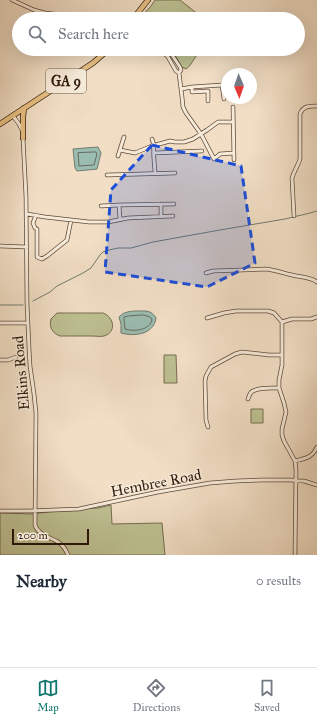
<!DOCTYPE html>
<html lang="en">
<head>
<meta charset="utf-8">
<style>
	:root { --surface:#fff; --page:#f2f2f3; --text:#1f2937; --muted:#747a83; --line:#e0e1e3; --accent:#0f766e }
	body { margin:0; font-family:"IM FELL Great Primer",serif; background:var(--page); color:var(--text) }
	.compass { position:absolute; left:221px; top:68px; width:36px; height:36px; border-radius:50%; background:var(--surface); box-shadow:0 4px 16px #0002; rotate:178deg }
	.scale { position:absolute; left:12px; bottom:10px; width:77px; box-sizing:border-box; padding-left:4px; border:2px solid #30190b; border-top:0; font-size:11px; line-height:14px; white-space:nowrap; color:#30190b; -webkit-text-stroke:3px #f6ead9; paint-order:stroke }
	.list { margin:0; padding:0; list-style:none }
	h2 { display:flex; justify-content:space-between; align-items:center; height:52px; margin:0; padding:0 16px; font-size:17px }
	h2 small { font-size:13px; font-weight:400; color:var(--muted) }
	.icon { flex:none; width:22px; height:22px; fill:none; stroke:currentColor; stroke-width:2; stroke-linecap:round; stroke-linejoin:round }
	.map { position:relative; flex:none; width:317px; height:555px; overflow:hidden }
	.search { position:absolute; background:var(--surface); box-shadow:0 4px 16px #0002; left:12px; right:12px; top:12px; height:44px; display:flex; align-items:center; gap:10px; box-sizing:border-box; padding:0 14px; border-radius:22px; color:var(--muted); font-size:15px }
	.sheet { height:112px; background:var(--surface) }
	nav { display:flex; justify-content:space-around; align-items:center; box-sizing:border-box; height:56px; border-top:1px solid var(--line); background:var(--surface); font-size:11px; color:var(--muted) }
	nav a { display:grid; justify-items:center; gap:2px }
	nav .on { color:var(--accent) }
	.map>svg:first-child { display:block }
	.green { fill:#bdc092; stroke:#766c4e }
	.water { fill:#9bbcb0; stroke:#707b6e }
	.lines { fill:none; stroke-linecap:round; stroke-linejoin:round }
	.shore { stroke:#666a5e; stroke-width:1 }
	.stream { stroke:#707b6e; stroke-width:1 }
	.minor-casing { stroke:#604a3a; stroke-width:4.5 }
	.highway-casing { stroke:#30190b; stroke-width:6 }
	.minor { stroke:#f6ead9; stroke-width:3 }
	.highway { stroke:#e8bf82; stroke-width:4.5 }
	.marked { fill:#1d4ed8; fill-opacity:0.2; stroke:#1d4ed8; stroke-width:3; stroke-dasharray:8 5; stroke-linejoin:round }
	.labels { text-anchor:middle; dominant-baseline:central; stroke-width:3; stroke-linejoin:round; paint-order:stroke }
	.shield { fill:#f6ead9; stroke:#6b5849; stroke-width:1 }
	.shield-label { font-size:14px; font-weight:bold; fill:#30190b }
	.street-label { font-size:15px; fill:#30190b; stroke:#f6ead9 }
</style>
</head>
<body>
<div class="map">
<svg width="317" height="555" viewBox="0 0 317 555">
	<rect width="100%" height="100%" fill="#f1dec5"/>
	<filter id="stains"><feTurbulence type="fractalNoise" baseFrequency=".005" numOctaves="4"/><feColorMatrix values="0 0 0 0 .2 0 0 0 0 .09 0 0 0 0 .02 0 0 0 .5 -.17"/></filter>
	<radialGradient id="worn" r=".72"><stop offset=".6" stop-color="#630" stop-opacity="0"/><stop offset="1" stop-color="#630" stop-opacity=".3"/></radialGradient>
	<!-- green -->
	<path class="green" d="M155 0H180L204 19H140V18L151 6Z
		M174 49H198L197 51 199 52C195 57 190 67 186 69L182 67 173 52Z
		M57 313H103C114 317 117 332 104 336 101 337 96 336 92 336 81 336 71 336 60 336 52 333 49 327 51 319Z
		M164 355H176L177 383H164Z
		M251 409H263V423H251Z
		M111 505 112 524 162 523 165 555H0V513L32 514 72 509 98 508Z"/>
	<!-- water -->
	<path class="water" d="M98 147 101 153 97 169 77 171 75 168 73 149Z
		M144 311C150 311 153 313 156 318 154 334 135 337 121 333V324L119 317C125 310 135 311 144 311Z"/>
	<g class="lines">
		<!-- shore -->
		<path class="shore" d="M94 152H96L97 154 94 165 79 166 78 153Z
			M144 315 150 317 152 319C151 330 134 332 125 329L124 319V317L128 316Z"/>
		<!-- stream -->
		<path class="stream" d="M33 301 50 292 57 286 83 273 91 268 100 255 103 252 109 250 118 248H131L153 242 220 230 285 219 310 213 317 211
			M0 305H23"/>
		<defs>
			<path id="minor" d="M12 0 34 10 45 13 61 15 112 16 123 19
				M112 19H113
				M160 49 168 57 176 71 179 73
				M166 49 172 55 180 67 181 70 179 73 182 97 183 107 186 113 201 134 214 159 220 154 234 153
				M192 87V92L208 91
				M181 89 192 87 222 85 224 99
				M208 91V101
				M233 107 234 160
				M13 116 19 124 22 130
				M23 138 26 197 27 303 29 348 30 366 34 394 36 413 35 525C38 535 50 537 58 542 63 545 66 550 68 555
				M152 139C155 146 153 152 154 159 154 164 155 168 155 173
				M120 150 135 153 152 146 170 141 175 142H184L193 139 207 130 218 122H233
				M154 153 202 151
				M118 156 124 137
				M107 175 175 173
				M119 205 174 204
				M101 206 119 205 120 219
				M27 214 45 217 89 222H108L128 218 173 216
				M36 215 33 223 35 228 37 229V257L42 259 47 256 67 240 71 220
				M161 216V204
				M294 216 292 178C294 171 298 166 300 159V114C303 106 309 106 317 106
				M0 246 27 247
				M206 273 213 271 266 269C275 270 283 273 292 275 300 277 311 277 317 282
				M207 318 224 313 236 311H268L274 313 282 322V365L279 380V388L284 403 286 412 282 429V435L284 441 295 461 296 470 295 555
				M282 322 292 319H311L317 317
				M0 323H28
				M0 360H8L16 357
				M248 399C249 396 250 392 253 391 260 387 271 388 279 388
				M208 427 206 420 205 381 206 376 211 367 235 354 242 352 269 355H282
				M295 461C306 458 312 458 317 447
				M0 511H29L79 509 158 492 210 483 236 481 263 480H290L304 481 317 485"/>
			<path id="highway" d="M133 19 148 0
				M0 124 93 63 109 49
				M23 138V117L24 108"/>
		</defs>
		<!-- minor casing -->
		<use href="#minor" class="minor-casing"/>
		<!-- highway casing -->
		<use href="#highway" class="highway-casing"/>
		<!-- minor -->
		<use href="#minor" class="minor"/>
		<!-- highway -->
		<use href="#highway" class="highway"/>
	</g>
	<!-- marked area -->
	<path class="marked" d="M152 145 241 166 255 263 207 287 105 272 111 190Z"/>
	<g class="labels">
		<!-- shield labels -->
		<rect class="shield" x="46" y="69" width="40" height="24" rx="3"/>
		<g class="shield-label">
			<text x="66" y="81">GA 9</text>
		</g>
		<!-- street labels -->
		<g class="street-label">
			<text transform="translate(21 373) rotate(-95)">Elkins Road</text>
			<text transform="translate(156 483) rotate(-11)">Hembree Road</text>
		</g>
	</g>
	<rect width="100%" height="100%" filter="url(#stains)"/>
	<rect width="100%" height="100%" fill="url(#worn)"/>
</svg>
<svg class="compass" viewBox="-18 -18 36 36"><path d="M0-13l5 13h-10z" fill="#e53935"/><path d="M0 13l5-13h-10z" fill="#747a83"/></svg>
<div class="scale">200 m</div>
<div class="search"><svg class="icon" aria-label="search" viewBox="0 0 24 24"><circle cx="10" cy="10" r="6"/><path d="M15 15l6 6"/></svg>Search here</div>
</div>
<section class="sheet">
<h2>Nearby<small>0 results</small></h2>
<ul class="list">
</ul>
</section>
<nav>
<a class="on"><svg class="icon" aria-label="map" viewBox="0 0 24 24"><path d="M3 6l6-2 6 2 6-2v14l-6 2-6-2-6 2zM9 4v14M15 6v14"/></svg>Map</a>
<a><svg class="icon" aria-label="directions" viewBox="0 0 24 24"><path d="M12 3l9 9-9 9-9-9zM9 14v-3h6M13 9l2 2-2 2"/></svg>Directions</a>
<a><svg class="icon" aria-label="saved" viewBox="0 0 24 24"><path d="M7 4h10v16l-5-4-5 4z"/></svg>Saved</a>
</nav>
</body>
</html>
